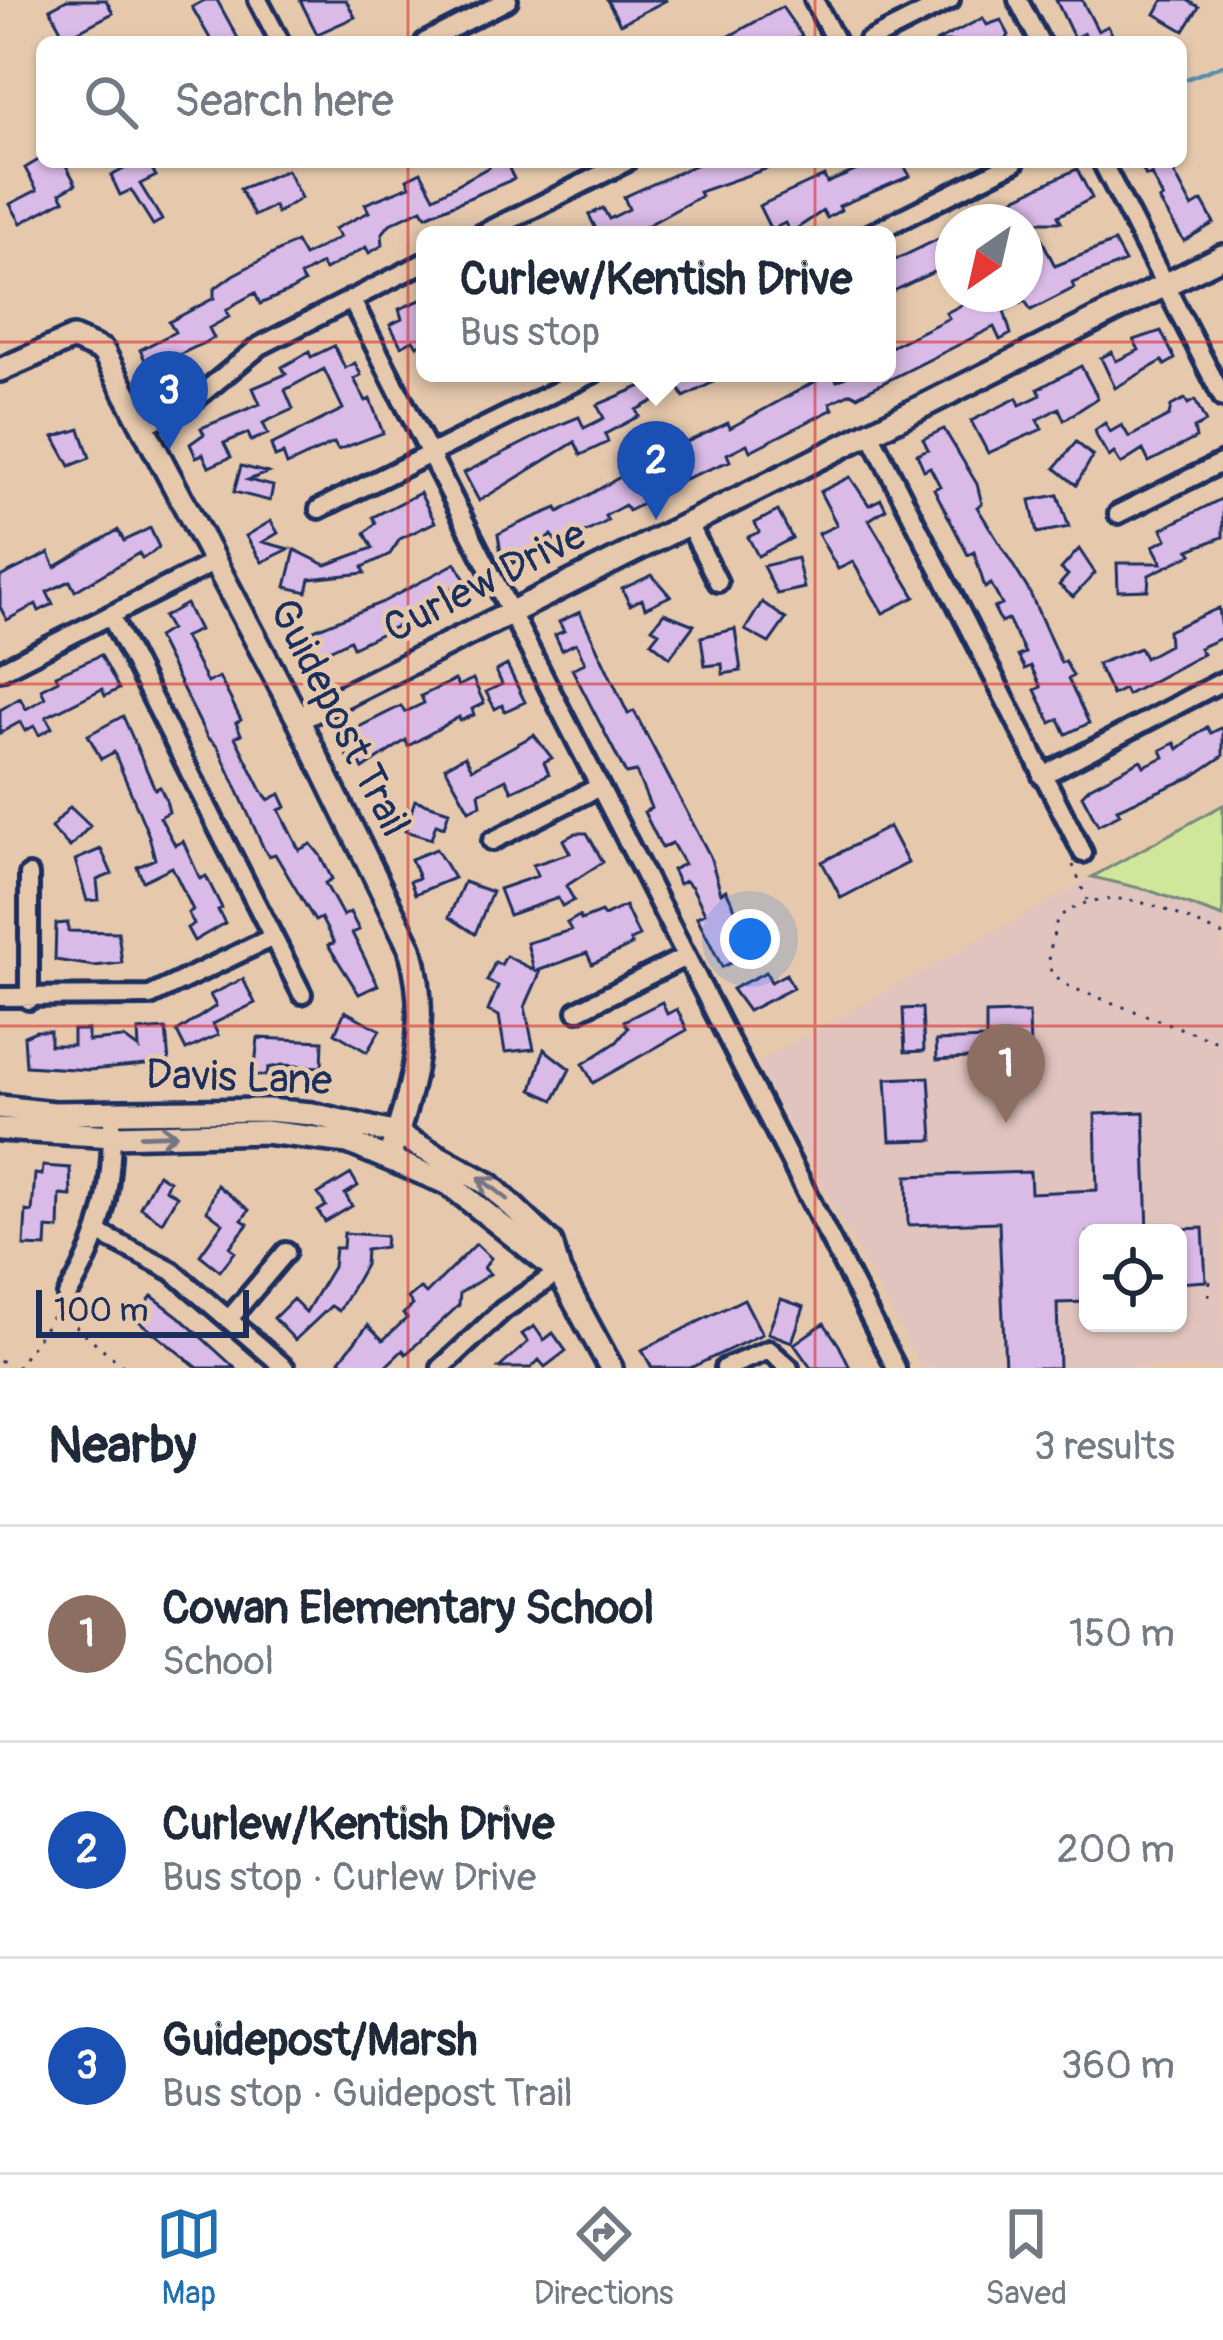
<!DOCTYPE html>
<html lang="en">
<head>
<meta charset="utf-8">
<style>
	:root { --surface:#fff; --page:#f2f2f3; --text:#1f2937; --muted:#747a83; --line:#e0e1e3; --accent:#1f6fb2 }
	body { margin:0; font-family:Pangolin,sans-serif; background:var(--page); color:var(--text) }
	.controls { position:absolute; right:36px; bottom:36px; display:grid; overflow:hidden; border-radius:18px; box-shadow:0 3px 9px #0004 }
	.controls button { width:108px; height:108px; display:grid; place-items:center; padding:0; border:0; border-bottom:3px solid var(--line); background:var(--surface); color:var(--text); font:60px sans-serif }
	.compass { position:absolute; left:935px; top:204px; width:108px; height:108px; border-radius:50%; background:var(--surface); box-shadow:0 3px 9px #0004; rotate:214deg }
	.scale { position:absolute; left:36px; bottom:30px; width:213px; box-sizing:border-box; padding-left:12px; border:6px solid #1b2f5e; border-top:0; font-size:33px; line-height:42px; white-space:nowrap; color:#1b2f5e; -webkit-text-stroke:9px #e6c9ad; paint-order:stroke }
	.you { position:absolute; left:750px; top:939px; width:42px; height:42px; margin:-30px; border:9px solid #fff; border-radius:50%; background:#1a73e8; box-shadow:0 0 0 18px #1a73e833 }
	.badge { display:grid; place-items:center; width:78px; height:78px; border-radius:50%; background:var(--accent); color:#fff; font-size:39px; font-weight:700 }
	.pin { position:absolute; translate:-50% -99px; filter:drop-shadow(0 3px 6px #0008) }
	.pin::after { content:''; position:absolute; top:63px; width:42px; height:36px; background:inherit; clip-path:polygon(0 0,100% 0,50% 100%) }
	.popup { position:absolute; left:416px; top:226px; width:480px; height:156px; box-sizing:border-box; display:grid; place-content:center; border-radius:18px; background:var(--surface); filter:drop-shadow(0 3px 9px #0005); font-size:39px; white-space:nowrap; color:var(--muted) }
	.popup b { font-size:45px; color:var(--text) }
	.popup::after { content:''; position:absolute; left:50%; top:100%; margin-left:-24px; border:24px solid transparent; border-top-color:var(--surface) }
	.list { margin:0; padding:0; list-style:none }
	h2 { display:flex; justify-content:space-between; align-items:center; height:156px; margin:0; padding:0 48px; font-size:51px }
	h2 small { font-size:39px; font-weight:400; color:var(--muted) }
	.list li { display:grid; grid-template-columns:78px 1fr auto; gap:36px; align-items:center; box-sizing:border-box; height:216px; padding:0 48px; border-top:3px solid var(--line) }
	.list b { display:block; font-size:45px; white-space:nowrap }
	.list p { margin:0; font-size:39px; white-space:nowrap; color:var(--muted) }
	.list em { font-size:39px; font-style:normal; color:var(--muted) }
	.icon { flex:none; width:66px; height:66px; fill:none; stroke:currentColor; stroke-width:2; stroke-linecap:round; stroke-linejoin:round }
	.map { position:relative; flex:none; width:1223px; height:1368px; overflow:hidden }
	.search { position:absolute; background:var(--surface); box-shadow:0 3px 9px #0004; left:36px; right:36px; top:36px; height:132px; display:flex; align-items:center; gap:30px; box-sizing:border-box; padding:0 42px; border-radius:18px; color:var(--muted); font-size:45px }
	.sheet { height:804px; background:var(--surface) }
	nav { display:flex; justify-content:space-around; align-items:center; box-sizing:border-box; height:168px; border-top:3px solid var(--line); background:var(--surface); font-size:33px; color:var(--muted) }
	nav a { display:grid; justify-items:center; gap:6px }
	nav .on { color:var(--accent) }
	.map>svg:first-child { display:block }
	.built { fill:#e2c4be; fill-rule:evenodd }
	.green { fill:#d0e69b; stroke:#768a7c; stroke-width:3 }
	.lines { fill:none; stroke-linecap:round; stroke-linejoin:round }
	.stream { stroke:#598dae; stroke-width:4.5 }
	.building { fill:#dabae6; stroke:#1b2f5e; stroke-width:3 }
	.street-casing { stroke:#1b2f5e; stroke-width:26 }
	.secondary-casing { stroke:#1b2f5e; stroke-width:30 }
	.path { stroke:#1b2f5e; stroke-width:3; stroke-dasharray:3 9; stroke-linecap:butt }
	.street { stroke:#e6c9ad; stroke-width:16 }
	.secondary { stroke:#e6c9ad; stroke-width:21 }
	.oneway { stroke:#767482 }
	.grid { fill:none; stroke:#d62828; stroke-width:3; stroke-opacity:0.55 }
	.labels { text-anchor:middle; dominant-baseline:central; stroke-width:9; stroke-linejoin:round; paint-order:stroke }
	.street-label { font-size:42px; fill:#1b2f5e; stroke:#e6c9ad }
</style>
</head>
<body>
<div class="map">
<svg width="1223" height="1368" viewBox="0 0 1223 1368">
	<rect width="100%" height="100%" fill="#e6c9ad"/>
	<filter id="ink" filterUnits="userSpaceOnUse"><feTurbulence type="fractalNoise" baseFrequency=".00833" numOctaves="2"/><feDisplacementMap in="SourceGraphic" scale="24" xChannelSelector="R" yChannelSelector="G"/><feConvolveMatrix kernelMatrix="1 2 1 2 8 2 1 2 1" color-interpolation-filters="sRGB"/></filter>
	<g filter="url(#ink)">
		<!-- built -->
		<path class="built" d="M1223 805V1368H921L756 1063ZM1088 1233H1178V1323H1088Z"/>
		<!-- green -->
		<path class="green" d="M1223 805V917L1148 890 1092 877Z"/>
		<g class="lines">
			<!-- stream -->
			<path class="stream" d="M1181 81 1223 65"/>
		</g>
		<!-- building -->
		<path class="building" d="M67 0H106L113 13 65 38 50 9Z
			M205 0H217L240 42H212L192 7Z
			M300 0H346L355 17 317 34Z
			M607 0H667L620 24Z
			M1056 0H1082L1098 31 1108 26 1116 42H1076L1086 37 1084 33 1074 38Z
			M1163 0H1187L1199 7 1184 31 1155 14Z
			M782 7 802 36 790 42H719Z
			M983 18 987 25 1001 20 1009 35 1004 42H935Z
			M42 158 64 162 76 184 60 193 64 200 21 223 10 204 37 190 25 168Z
			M137 162H148L156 176 140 184 162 220 153 225 131 190 120 195 111 176Z
			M487 162H506L514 179 426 216 422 209 390 224 382 234 383 245 369 253 366 247 325 270 321 264 300 276 304 283 290 291 260 304 255 293 235 304 226 311 229 317 209 328 214 338 179 355 185 366 152 374 140 350 175 332 169 322 214 298V289L233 275 296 242 304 256 340 237 334 229 369 212 365 204 410 186 407 179 421 172 434 197 489 167Z
			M702 162H786L699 192 701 196 630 235H599L589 215 603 208 609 219 629 209 624 197Z
			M876 162H902L910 176 839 206 841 210 827 218 823 211 790 233 785 223 771 230 759 206 824 176 827 183Z
			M1139 162H1176L1170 165 1192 207 1202 201 1214 223 1184 241 1159 200 1163 198 1151 174 1146 176Z
			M1077 169 1092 198 1058 216 1061 222H964Z
			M287 170 301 198 277 213 274 206 254 216 240 189Z
			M953 232V263L887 294V264Z
			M1039 234 1055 266 1114 242 1125 262 1072 283 1074 288 1031 310 1025 301 1004 311 1011 334 1000 340 994 327 857 396 851 393 830 403 833 409 750 451 747 444 727 454 730 461 672 484 674 488 628 511 625 505 605 516 608 521 558 546 552 535 513 563 507 551 501 554 498 534 518 524 557 508 559 512 634 469 672 454 670 450 728 423 730 428 831 373 837 381 854 373H887V349L949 318 946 313 973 299 1025 294V278L1030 275 1025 240Z
			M425 298V342L417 346 413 340 401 346 390 325 402 319 399 309Z
			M1161 331 1175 359 1165 365 1162 361 1115 388 1101 358 1112 352 1116 361 1139 350 1134 340Z
			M334 346 345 368 355 363 361 375 354 379 366 401 370 399 383 433 338 450 334 443 287 465 283 454 275 457 271 445 343 409 324 369 285 390 293 409 263 423 268 434 251 441 248 433 224 443 231 457 209 467 203 454 196 457 190 444 204 434 201 428 260 404 253 388 286 374 282 367 309 352 311 357Z
			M1081 366 1098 398 1064 420 1059 408 1037 420 1042 429 988 453 971 421 1017 398 1020 405 1041 395 1038 389Z
			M672 373H731L684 397 679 388 636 410 639 416 605 434 608 442 581 455 575 442 479 501 464 473 559 425 579 417 584 428 604 418 597 405Z
			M1185 399 1188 404 1195 400 1206 422 1194 428 1196 438 1149 462 1143 450 1121 464 1114 453 1109 457 1097 437 1095 430 1105 423 1110 432 1122 425 1129 437 1169 416 1171 406Z
			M80 429 90 458 70 466 54 437Z
			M944 429 977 484 982 504 977 507 1029 591 1061 663 1065 661 1073 676 1068 679 1089 723 1066 734 1059 719 1051 723 1035 690 1041 687 1031 666 1025 669 1018 656 1025 653 1008 619 1001 622 994 608 1002 605 991 584 985 588 974 552 968 555 934 489 940 486 930 467 924 470 917 454 928 449 923 439Z
			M1076 442 1093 456 1076 485 1055 468Z
			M241 466 268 473 248 480 273 486 270 501 234 492Z
			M850 477 869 505 881 499 886 509 869 520 915 597 883 613 853 562 838 569 818 534 837 525 820 492Z
			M420 493 435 522 400 539 390 554 363 567 365 573 310 579 307 592 286 587 295 550 326 565 373 548 365 533 376 523 373 517Z
			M1058 495 1069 527 1037 533 1030 500Z
			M1223 498V537L1189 550 1192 554 1149 575 1148 590 1118 591 1117 563H1162L1153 546 1167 539 1162 529Z
			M778 511 792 538 758 556 748 537 759 532 755 523Z
			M271 521 278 533 263 542 289 549 262 562 246 536Z
			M150 528 159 547 152 553 142 558 139 553 75 591 70 581 47 592 53 604 39 611 36 604 7 620 0 607V577L49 553 55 567 118 530 124 541Z
			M1079 549 1095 573 1073 597 1059 585 1068 575 1061 569Z
			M797 558 804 588 777 594 763 566Z
			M456 563 465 580 417 610 420 615 353 647 350 640 325 652 314 658 318 665 304 672 289 640 383 602Z
			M652 575 670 596 645 608 642 599 630 605 622 589Z
			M762 602 786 619 769 643 745 630Z
			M186 604 199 630 184 637 207 683 219 677 230 698 241 720 236 723 241 734 235 737 261 789 268 800 280 794 286 807 279 810 299 850 311 844 320 855 332 879 325 883 343 916 350 912 359 930 352 933 378 985 359 994 328 945 334 943 321 918 315 921 275 854 269 856 264 849 218 747 207 737 157 637 170 629 163 617Z
			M1219 608 1223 637 1199 648 1203 654 1127 695 1124 689 1112 695 1097 664 1140 648 1145 658 1169 645 1168 631Z
			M580 612 628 714 634 711 710 856 721 893 726 890 752 943 754 952 722 967 697 917 705 913 692 887 685 881 679 884 672 870 684 864 672 843 662 848 644 812 651 808 636 772 626 774 572 669 585 663 576 643 562 650 555 635 564 631 559 622Z
			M664 613 694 625 670 657 651 642 659 632 652 628Z
			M735 629 741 671 723 674 722 664 705 666 701 637Z
			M101 655 119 689 105 696 102 689 46 717 52 728 39 735 34 726 25 731 20 722 0 733V710L20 698 26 709 45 698 41 689 58 680 56 675Z
			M507 665 525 702 505 711 502 705 495 709 486 692 502 684 496 671Z
			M473 679 484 703 472 709 474 715 460 721 459 717 408 746 406 740 363 769 357 758 350 761 343 747 356 737 353 730 401 706 405 712 424 703 421 696 455 680 458 686Z
			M123 716 155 789 160 787 166 800 169 812 160 817 175 845 183 841 200 879 206 876 222 908 218 910 225 923 194 941 187 928 194 924 188 913 193 910 172 867 143 881 137 867 155 859 149 836 114 752 101 759 88 735Z
			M1207 727 1211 733 1223 727V756L1192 777 1117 809 1120 814 1098 825 1082 795 1090 787 1141 760 1144 766 1164 757 1161 750 1175 743 1178 749Z
			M534 735 552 758 544 762 549 774 512 791 506 779 479 793 481 805 469 810 445 767 465 756 472 769Z
			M415 800 449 811 444 827 436 824 431 839 405 831Z
			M70 807 90 826 70 847 51 828Z
			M889 827 908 863 841 898 822 862Z
			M576 833H587L603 862 566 886 574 900 562 906 558 898 509 915 499 889 537 876 533 865 570 853 563 840Z
			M101 849 112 874 97 880 99 900 87 901 75 860Z
			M436 849 454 878 415 894 410 881 419 878 411 859Z
			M464 882 492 892 475 934 449 917Z
			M625 906 639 936 630 940 632 945 592 964 587 953 537 971 540 973 525 1007 534 1049 505 1052 499 1016 488 1011 498 986 487 981 495 962 501 965 506 956 534 970 527 943 571 930 567 923 579 916 581 920 601 912 604 916Z
			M68 923V931L118 932 122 963 94 966 55 960 56 924Z
			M766 972 771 982 786 974 793 988 748 1011 732 989Z
			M243 979 255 1003 213 1024 218 1035 186 1050 177 1032 216 1006 210 995Z
			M662 1002 667 1014 677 1009 687 1030 593 1083 583 1064 617 1042 628 1028 624 1021Z
			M922 1008 924 1051 905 1052 903 1009Z
			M345 1011 380 1030 367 1052 335 1033Z
			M1015 1013H1029L1030 1054 937 1060 936 1041 986 1039V1014Z
			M166 1029 169 1063 89 1070 26 1066 24 1036 36 1031H50V1045H73V1030H88V1041L124 1038 139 1049 138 1031Z
			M258 1038 323 1041 322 1067 282 1065 268 1068 267 1076 254 1075Z
			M544 1049 570 1069 554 1100 532 1090Z
			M929 1077 933 1140 890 1141 886 1079Z
			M1144 1112 1148 1233H1088V1302L1057 1303 1059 1368H1005L999 1222 908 1225 907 1176 1030 1172 1031 1193 1097 1190 1095 1114Z
			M43 1166 70 1168 71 1196 60 1195 59 1229 47 1228 46 1247 24 1246 26 1211 32 1212 35 1174 42 1175Z
			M158 1174 169 1181 165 1189 177 1196 162 1222 140 1207Z
			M351 1174 358 1186 345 1194 352 1206 325 1222 318 1211 326 1206 318 1194Z
			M217 1185 249 1210 242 1220 248 1224 230 1247 235 1252 220 1271 200 1255 223 1223 207 1211Z
			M1203 1228 1206 1281 1178 1283V1229Z
			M344 1233 386 1236 385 1247 366 1250 365 1265 339 1311 331 1306 295 1340 274 1318 293 1299 306 1312 333 1267 335 1248H343Z
			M476 1244 491 1258 484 1268 490 1274 460 1293 459 1305 406 1354 403 1350 384 1368H348L340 1360 368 1325 383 1340 407 1318 403 1314 413 1305 408 1298 420 1288 426 1294Z
			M152 1296 178 1316 235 1368H198L136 1319Z
			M744 1299 762 1334 690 1368H652L642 1350Z
			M781 1299 804 1307 792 1342 768 1333Z
			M824 1323 839 1345 850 1368H811L794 1344Z
			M534 1326 544 1340 553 1333 566 1351 545 1367 539 1360 531 1368H499L528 1342 522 1334Z"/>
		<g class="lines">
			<defs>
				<path id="street" d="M258 0 280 42
					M814 0 836 42
					M1018 0 1040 42
					M425 42 508 0
					M867 42 950 0
					M1102 162 1223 398
					M480 235 626 162
					M869 235 1015 162
					M351 299 896 1368
					M146 425 199 396 260 346 425 262
					M870 433 1083 853
					M319 509 593 373
					M1118 514 1223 462
					M689 524 718 582
					M110 615 302 994
					M0 671 215 562
					M1042 776 1223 681
					M492 841 597 788
					M29 875V1000
					M0 997 150 996 273 937
					M577 1011 683 958
					M101 1234 172 1271 285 1368
					M67 1296C105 1235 113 1183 112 1113
					M229 1319 286 1252
					M441 1368 503 1310 559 1272
					M725 1368 769 1350 789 1368"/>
				<path id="secondary" d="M0 370 73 338 103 351 298 719 410 948C431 1020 414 1086 390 1155
					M298 719 1223 256
					M0 1107 54 1113 267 1110 312 1114 397 1134 490 1185 551 1243 559 1272 611 1368
					M0 1129 113 1136 265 1132 348 1142 449 1184 559 1272"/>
			</defs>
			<!-- street casing -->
			<use href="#street" class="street-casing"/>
			<!-- secondary casing -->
			<use href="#secondary" class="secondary-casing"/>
			<!-- path -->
			<path class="path" d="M1073 865 1087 900
				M1223 935C1171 912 1109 876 1057 919L1049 955 1051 973 1070 987 1223 1044
				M1209 1296 1210 1280
				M57 1310 125 1368
				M0 1360 10 1368
				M17 1368 56 1312"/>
			<!-- street -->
			<use href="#street" class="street"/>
			<!-- secondary -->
			<use href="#secondary" class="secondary"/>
		</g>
		<!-- one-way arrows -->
		<defs><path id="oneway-shaft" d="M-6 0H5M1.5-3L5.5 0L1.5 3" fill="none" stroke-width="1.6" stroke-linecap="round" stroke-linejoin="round" transform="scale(3)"/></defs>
		<g class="oneway">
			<use href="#oneway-shaft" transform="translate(159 1135) rotate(-2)"/>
			<use href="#oneway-shaft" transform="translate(493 1188) rotate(-142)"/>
		</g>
	</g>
	<!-- grid -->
	<path class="grid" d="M408 0V42M815 0V42M408 162V1368M815 162V1368M0 342H1223M0 684H1223M0 1026H1223"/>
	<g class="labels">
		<!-- street labels -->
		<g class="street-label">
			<text transform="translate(485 582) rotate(-27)">Curlew Drive</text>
			<text transform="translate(339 718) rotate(63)">Guidepost Trail</text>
			<text transform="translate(239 1078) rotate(2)">Davis Lane</text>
		</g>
	</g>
</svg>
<div class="controls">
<button><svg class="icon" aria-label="locate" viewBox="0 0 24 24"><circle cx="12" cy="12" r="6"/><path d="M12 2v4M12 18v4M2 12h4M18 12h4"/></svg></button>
</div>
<svg class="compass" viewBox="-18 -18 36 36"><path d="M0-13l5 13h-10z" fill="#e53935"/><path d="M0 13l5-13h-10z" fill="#747a83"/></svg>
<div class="scale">100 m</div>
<div class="you"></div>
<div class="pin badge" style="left:1006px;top:1123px;background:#8d6e63">1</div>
<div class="pin badge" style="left:656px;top:520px;background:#1a4fb4">2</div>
<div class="popup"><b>Curlew/Kentish Drive</b>Bus stop</div>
<div class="pin badge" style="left:169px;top:450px;background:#1a4fb4">3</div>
<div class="search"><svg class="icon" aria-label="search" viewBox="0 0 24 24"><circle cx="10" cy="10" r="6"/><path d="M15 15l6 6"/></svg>Search here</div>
</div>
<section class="sheet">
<h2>Nearby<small>3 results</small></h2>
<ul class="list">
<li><span class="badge" style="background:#8d6e63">1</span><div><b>Cowan Elementary School</b><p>School</p></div><em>150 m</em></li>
<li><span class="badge" style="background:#1a4fb4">2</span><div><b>Curlew/Kentish Drive</b><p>Bus stop · Curlew Drive</p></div><em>200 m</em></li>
<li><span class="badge" style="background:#1a4fb4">3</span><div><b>Guidepost/Marsh</b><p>Bus stop · Guidepost Trail</p></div><em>360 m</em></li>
</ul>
</section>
<nav>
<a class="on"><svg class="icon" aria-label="map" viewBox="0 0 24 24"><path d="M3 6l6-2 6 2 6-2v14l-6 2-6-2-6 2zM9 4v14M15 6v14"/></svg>Map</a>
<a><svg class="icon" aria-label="directions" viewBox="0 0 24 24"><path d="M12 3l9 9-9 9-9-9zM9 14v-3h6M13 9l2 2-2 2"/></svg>Directions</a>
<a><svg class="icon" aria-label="saved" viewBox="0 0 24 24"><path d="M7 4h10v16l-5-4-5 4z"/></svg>Saved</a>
</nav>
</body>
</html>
